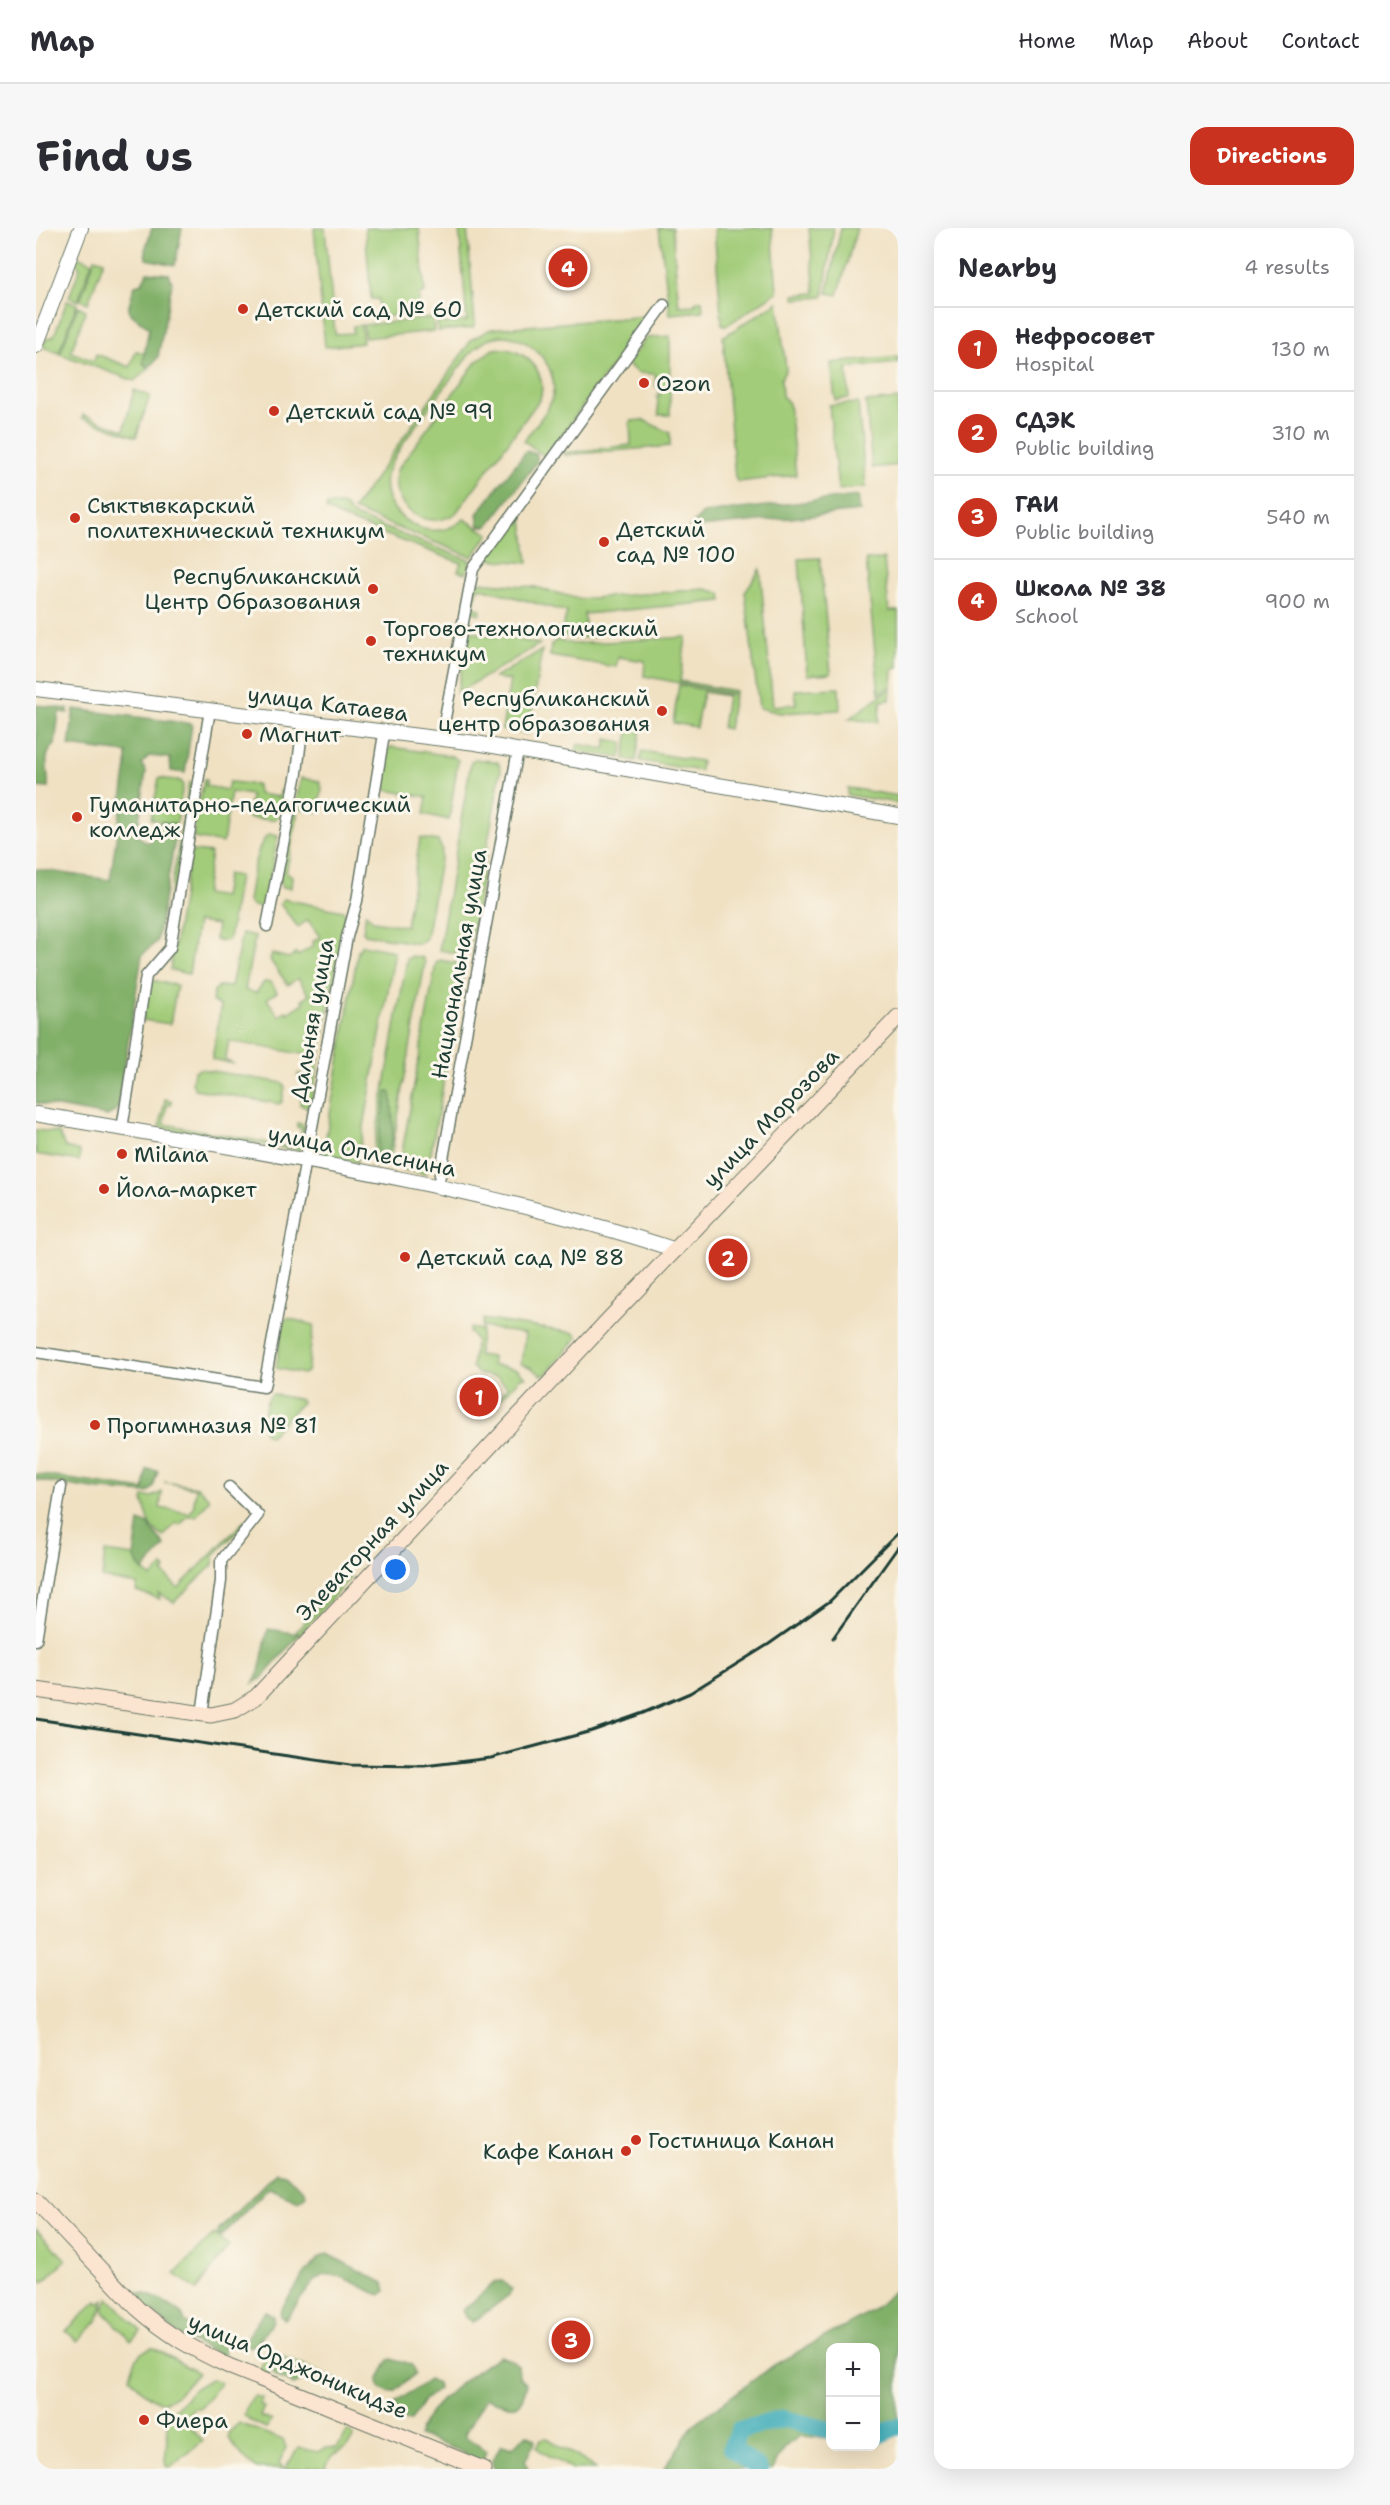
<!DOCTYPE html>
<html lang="en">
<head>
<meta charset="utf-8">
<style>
	:root { --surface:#fff; --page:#f7f7f7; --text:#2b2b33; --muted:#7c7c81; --line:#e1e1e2; --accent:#c8321e }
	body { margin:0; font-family:"Shantell Sans",sans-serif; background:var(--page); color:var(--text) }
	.controls { position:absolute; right:18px; bottom:18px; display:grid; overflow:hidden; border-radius:12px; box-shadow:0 6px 24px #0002 }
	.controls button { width:54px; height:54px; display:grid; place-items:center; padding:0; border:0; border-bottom:2px solid var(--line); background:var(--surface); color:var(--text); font:30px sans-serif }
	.you { position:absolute; left:360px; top:1342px; width:21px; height:21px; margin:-15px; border:4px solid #fff; border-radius:50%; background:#1a73e8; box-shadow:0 0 0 9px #1a73e833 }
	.badge { display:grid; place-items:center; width:39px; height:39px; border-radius:50%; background:var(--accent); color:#fff; font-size:20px; font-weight:700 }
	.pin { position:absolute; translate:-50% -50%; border:3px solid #fff; box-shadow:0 2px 6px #0006 }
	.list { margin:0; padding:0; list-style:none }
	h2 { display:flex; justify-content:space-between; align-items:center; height:78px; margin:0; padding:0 24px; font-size:26px }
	h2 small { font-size:20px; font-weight:400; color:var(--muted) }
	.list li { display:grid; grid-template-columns:39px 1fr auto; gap:18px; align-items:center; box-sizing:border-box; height:84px; padding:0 24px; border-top:2px solid var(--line) }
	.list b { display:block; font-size:22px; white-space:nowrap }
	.list p { margin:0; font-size:20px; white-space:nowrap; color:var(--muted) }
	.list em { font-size:20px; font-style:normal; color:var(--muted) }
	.map { position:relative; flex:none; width:862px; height:2241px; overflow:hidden; border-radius:18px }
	header { display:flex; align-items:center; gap:36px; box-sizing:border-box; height:84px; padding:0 30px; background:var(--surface); border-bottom:2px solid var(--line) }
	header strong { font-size:28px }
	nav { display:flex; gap:33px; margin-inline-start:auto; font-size:21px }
	.intro { display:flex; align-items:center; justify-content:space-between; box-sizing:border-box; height:144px; padding:0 36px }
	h1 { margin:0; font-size:42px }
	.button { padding:15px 27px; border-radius:18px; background:var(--accent); color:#fff; font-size:21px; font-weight:700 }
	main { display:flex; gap:36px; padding:0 36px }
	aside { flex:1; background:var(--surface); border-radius:18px; box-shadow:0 6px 24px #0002 }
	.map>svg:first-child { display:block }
	.green { fill:#a2cc79; stroke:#608456; stroke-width:1.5 }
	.forest { fill:#81b069; stroke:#50764e; stroke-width:1.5 }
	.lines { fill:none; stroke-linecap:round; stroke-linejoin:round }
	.river { stroke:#3cacb8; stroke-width:18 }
	.minor-casing { stroke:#687666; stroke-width:13 }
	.tertiary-casing { stroke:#687666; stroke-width:16 }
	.secondary-casing { stroke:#687666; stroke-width:17 }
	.minor { stroke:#fff; stroke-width:10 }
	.tertiary { stroke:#fff; stroke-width:14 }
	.secondary { stroke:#fce5d0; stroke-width:15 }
	.rail { stroke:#1f3d34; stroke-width:3 }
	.poi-dot { fill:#c8321e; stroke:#fbf7ec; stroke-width:2 }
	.labels { text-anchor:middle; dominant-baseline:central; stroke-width:6; stroke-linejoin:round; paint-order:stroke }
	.poi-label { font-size:22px; fill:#1f3d34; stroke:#fbf7ec; text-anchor:start }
	.street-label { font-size:22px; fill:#1f3d34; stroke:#fbf7ec }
</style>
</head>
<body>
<header>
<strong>Map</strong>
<nav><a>Home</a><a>Map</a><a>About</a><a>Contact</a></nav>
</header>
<div class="intro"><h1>Find us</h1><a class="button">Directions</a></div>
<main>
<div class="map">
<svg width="862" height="2241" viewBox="0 0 862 2241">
	<rect width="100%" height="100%" fill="#fbf7ec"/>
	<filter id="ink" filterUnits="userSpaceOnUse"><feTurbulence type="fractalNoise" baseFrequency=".0167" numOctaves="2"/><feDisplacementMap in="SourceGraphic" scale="12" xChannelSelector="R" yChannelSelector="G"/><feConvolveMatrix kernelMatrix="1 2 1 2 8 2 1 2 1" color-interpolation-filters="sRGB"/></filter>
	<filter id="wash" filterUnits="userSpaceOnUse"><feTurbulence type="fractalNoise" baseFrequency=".008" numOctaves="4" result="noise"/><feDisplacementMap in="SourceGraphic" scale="24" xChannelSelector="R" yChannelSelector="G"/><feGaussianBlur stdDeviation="1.35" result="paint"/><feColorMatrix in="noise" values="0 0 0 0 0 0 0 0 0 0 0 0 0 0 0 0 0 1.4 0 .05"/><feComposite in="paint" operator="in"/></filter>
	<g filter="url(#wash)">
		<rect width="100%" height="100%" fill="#f0e1c3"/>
		<!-- green -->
		<path class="green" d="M278 0H289L299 106 317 105V98L325 97 327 115 289 119Z
			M329 0H383L389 65 383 67V86L344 89 342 71H335Z
			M423 0H431L439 95 437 100 402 103 401 89H408L409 96 431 93Z
			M623 0H636L643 78 659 77V74L666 72 667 83 634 86Z
			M678 0H736L741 64 690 98 686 96Z
			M773 0H798L787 69 759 71 758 67 779 65Z
			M805 0H821L802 67 791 65Z
			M41 28 56 34 42 73 33 69 44 40 39 32Z
			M59 30 68 33 52 75 44 72Z
			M31 73 41 76 23 125 7 119 10 111 18 108Z
			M742 74 750 141 745 151 746 168 753 175 760 247 702 254 699 250 687 109Z
			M42 78 50 82 35 124 58 133 60 126 94 139 100 123 108 125V137L114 140 98 153 24 126Z
			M612 88 510 229 488 213C497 199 514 183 517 166 523 137 489 102 459 109 448 112 440 120 432 128 417 149 353 228 350 248 346 271 361 290 381 299 398 306 415 302 428 291L453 306 436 329 317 282 436 111 455 101Z
			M397 90 398 103 329 110 327 97Z
			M634 108V187H623L621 168H624L623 158 620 159 619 146 602 145 591 136 610 110Z
			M457 121C486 117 513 142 504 171L420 285C390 306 351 277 361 242L440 134Z
			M862 129V135L811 140 813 170 799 172 795 135Z
			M98 162 114 168 100 209 46 190 47 187 88 202Z
			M862 171V237L836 240 830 174Z
			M822 175 830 259 802 262 793 177Z
			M607 192 634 205V218L529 227 527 225 595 217 594 193Z
			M291 277H308L316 287 435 333 430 345 422 343 425 335 309 291 290 281Z
			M486 283 492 335 450 331Z
			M784 330 795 445 771 447 763 331Z
			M848 331 853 383H862V440L857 441 856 457 843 466 830 332Z
			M724 341 737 478 760 476 759 462 803 460 804 482 744 485 723 480 709 364Z
			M442 354 499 359 543 371 670 361 685 365 686 373 548 386 550 406H558V409L537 410 515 404 516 400 526 403 531 384 442 359 437 379 445 381 444 386 431 382 438 356Z
			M433 403 504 416 421 465Z
			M650 409 644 453 699 463V466L608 448 609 433 582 429 580 439 514 428 515 417 521 412 537 416Z
			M506 422 492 506 466 502 474 452 458 450Z
			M643 457 698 468 692 501 686 500 691 468 667 464 660 499 637 495Z
			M855 460 854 472 845 473 842 494 813 491Z
			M595 492 606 494 600 533 588 531Z
			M571 511 587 514 585 530 540 523 542 516 569 521Z
			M355 519 416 528 422 532 413 592 388 586 391 569 350 562 345 556 350 524Z
			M606 523 665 533 664 543 604 533Z
			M439 531 462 534 465 541 432 727H429L403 722 435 534Z
			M123 550 145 553 147 557 141 594 139 596 115 591Z
			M265 550 283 553 286 560 282 584 260 580 261 589 250 645 256 648 255 660 245 659 246 655 243 654Z
			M168 551H171L170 558 191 562 193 554H196L221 557 222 566 243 569 245 562 248 563 243 588 237 592 212 590 215 567 195 564 187 615 157 610Z
			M153 554 157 557 139 665H137L135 677 137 678 131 706 127 711Z
			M812 560 862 568V575L811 567Z
			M233 606 242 608 228 679 216 678 212 673C215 655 219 617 233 606Z
			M384 610 402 613 406 621 390 710 383 716 329 706 327 703 330 685 337 693 370 698Z
			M158 623 175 625 169 666 187 669 191 646 203 648 193 711 190 713 179 712 181 697 161 694 153 746 134 742 154 625Z
			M247 671 307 683 310 686 274 880 264 877 268 850 262 848V846H269L272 827 193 813 189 832 198 836 176 831 185 778 176 773 178 763 183 758 195 759 206 705 219 708 209 762 220 765 228 754H235L241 764 231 771 243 788 250 783 252 785 268 775 266 772 273 767 262 750 252 757 234 732 236 726 253 730 260 725 262 728 278 717 276 714 284 709 272 692 262 699 244 676Z
			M326 717 358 723V729L322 932 319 934 290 928 287 926 322 723Z
			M376 728 387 730 389 735 354 934 348 937 338 935 336 931 371 731Z
			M404 732 426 736 428 741 392 941 389 946 367 942 364 936 400 735Z
			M115 752 141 757 134 796 107 792 113 754Z
			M164 841 247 855 249 859 246 874 243 876 159 861 156 855 158 843Z
			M129 871 136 873 135 877H131L128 896 262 920 266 901 261 899V895L269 897 265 923 126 900 124 898Z
			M0 902 23 905 29 919 44 923 43 933 0 926Z
			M251 1090 278 1097 271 1144 267 1146 240 1140 247 1094Z
			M447 1091 538 1105 542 1109 510 1146 505 1147 494 1139 485 1136 489 1106 446 1099Z
			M434 1100 446 1102 442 1127 456 1129V1137L480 1141 490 1149 484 1150 465 1171 463 1169 472 1159 461 1149 443 1146 436 1139 440 1112 433 1104Z
			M236 1166 265 1172 266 1174 234 1208 228 1205C227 1194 227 1173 236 1166Z
			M128 1254 162 1259 174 1271 160 1288H152L144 1297 140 1295 127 1309 114 1297 107 1272 108 1269H116L126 1264 124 1280 153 1285 157 1281 160 1260Z
			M209 1292V1296L178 1327 177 1337 138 1374 122 1365 124 1371 100 1363 101 1356 66 1350 69 1324 98 1328 103 1339 115 1350 127 1338 130 1341 127 1345 142 1360Z
			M304 1344 314 1347V1350L264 1406 260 1404 301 1356Z
			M0 2001 30 2032 8 2054 5 2051 0 2056Z
			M178 2006 193 2018 161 2062 139 2046Z
			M73 2070 105 2103 95 2112 68 2084 67 2081Z
			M68 2072 62 2093 41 2113 30 2103 61 2073 63 2076Z
			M116 2119 162 2145C131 2178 127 2186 94 2150 97 2134 102 2125 116 2119Z
			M235 2124 320 2160 318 2164 242 2134 239 2133 231 2147 223 2144 228 2132Z
			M174 2151 185 2154 164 2180H158L147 2190 167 2213 134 2240 130 2238 129 2233 133 2187 159 2160Z
			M218 2168 226 2170 224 2177 228 2179 224 2188 236 2193 230 2200 215 2193 208 2187 211 2177Z
			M203 2195 247 2212 250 2219 243 2236 248 2241H221L209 2231 192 2210V2205Z
			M312 2202 318 2208C313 2220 306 2221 296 2228 293 2231 291 2237 289 2241L271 2239 270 2241H249L262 2220 282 2224 289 2220H301Z
			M510 2210 513 2211 560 2241H536L503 2222 501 2219 505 2211Z"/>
		<!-- forest -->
		<path class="forest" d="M116 0H146L139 37 110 31 109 22Z
			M111 44 133 46 136 55 122 129 116 137 110 138 107 134 113 100C89 81 89 87 99 57L106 55Z
			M490 223 501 226V234L452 298H443L441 286Z
			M822 268 824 283 653 300 667 285Z
			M0 477 32 481V485L23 484 19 517C4 528 14 545 12 560L0 559Z
			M38 481 156 496 149 545 135 543 134 530 113 528 105 536 110 543 101 607 111 615 117 609 119 598 126 594 139 596 141 600 121 713 106 727 82 879 80 883 71 888 0 875V641L74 652 91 538V525L33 518Z
			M351 864H354L356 869C355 886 363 916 347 929L341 926V921Z
			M111 1241 122 1243 117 1260 111 1265 64 1262 0 1252V1246L108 1262Z
			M103 1294 111 1295 129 1318 107 1343 98 1328Z
			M232 1401 264 1406 226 1450 217 1455 223 1444Z
			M240 1944 248 1946 269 1963 270 1967 262 1973 234 1960 230 1962 185 2009 182 2007V2003Z
			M291 2026 348 2055 350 2063 344 2067 337 2064C281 2036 288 2041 252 2088L249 2091 244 2088 245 2081C255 2067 276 2030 291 2026Z
			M464 2053H468L476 2062 473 2067 437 2094 430 2090 426 2083 458 2055Z
			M862 2059V2207L840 2215V2120H794V2210L764 2208 750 2218 736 2241H628L657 2197 738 2137 836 2083Z
			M95 2065 110 2066 125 2072 146 2086 149 2094 174 2111 184 2109 189 2114 188 2129 143 2107Z
			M229 2083 237 2087V2093L220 2117 212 2119 208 2113Z
			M463 2128 475 2132 482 2137 483 2149 491 2156C482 2191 473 2176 450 2170L429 2205V2208L450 2223 447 2233 443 2234 422 2222 383 2208C388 2178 437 2145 463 2128Z
			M355 2131 376 2137 379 2145 360 2163 353 2165 344 2161 342 2153 352 2133Z
			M238 2135H243L266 2147 264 2154 258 2157C249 2153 238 2151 236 2140Z
			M393 2152 401 2156 402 2161 388 2172 375 2193C367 2193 363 2192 357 2185L359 2175Z
			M491 2206 498 2210 499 2214 489 2233 492 2241H460L457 2239 456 2232 466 2217 476 2220Z"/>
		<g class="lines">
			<!-- river -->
			<path class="river" d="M840 2208 862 2198
				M723 2241 695 2220 703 2202 748 2191 794 2202"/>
		</g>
	</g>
	<g filter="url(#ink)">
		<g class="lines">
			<defs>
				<path id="minor" d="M405 511 437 341 628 77
					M231 698 261 545 267 494
					M86 901 110 748 134 720 174 482
					M402 958 482 522
					M0 1124 228 1159 311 709 321 673 347 512 350 504
					M0 1412 25 1259
					M166 1486 185 1353V1333L222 1287 193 1259"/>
				<path id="tertiary" d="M0 118 45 0
					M0 461 440 515 862 588
					M0 886C215 923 432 954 640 1022"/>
				<path id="secondary" d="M0 1462 175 1487 199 1482 220 1469 573 1091 862 789
					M0 1973 101 2080C130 2106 160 2123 195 2139L447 2241"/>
			</defs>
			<!-- minor casing -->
			<use href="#minor" class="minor-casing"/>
			<!-- tertiary casing -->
			<use href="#tertiary" class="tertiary-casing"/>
			<!-- secondary casing -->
			<use href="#secondary" class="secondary-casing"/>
			<!-- minor -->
			<use href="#minor" class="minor"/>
			<!-- tertiary -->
			<use href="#tertiary" class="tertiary"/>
			<!-- secondary -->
			<use href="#secondary" class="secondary"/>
			<!-- rail -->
			<path class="rail" d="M797 1410 862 1319
				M0 1491 314 1537 388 1538 455 1530 556 1503 607 1485 654 1465 733 1416 794 1373 862 1305"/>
		</g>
	</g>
	<!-- markers -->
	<g class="poi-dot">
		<circle cx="207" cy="81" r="6"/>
		<circle cx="608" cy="155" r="6"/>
		<circle cx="238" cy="183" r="6"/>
		<circle cx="39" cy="290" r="6"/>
		<circle cx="568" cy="314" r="6"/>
		<circle cx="337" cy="361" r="6"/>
		<circle cx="335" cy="413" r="6"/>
		<circle cx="626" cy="483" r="6"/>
		<circle cx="211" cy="506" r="6"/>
		<circle cx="41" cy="589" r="6"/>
		<circle cx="86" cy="926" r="6"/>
		<circle cx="68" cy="961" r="6"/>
		<circle cx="369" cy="1029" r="6"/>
		<circle cx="59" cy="1197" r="6"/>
		<circle cx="600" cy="1912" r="6"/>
		<circle cx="590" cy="1923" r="6"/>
		<circle cx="108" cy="2192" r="6"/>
	</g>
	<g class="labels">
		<!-- poi labels -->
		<g class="poi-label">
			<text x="219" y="81">Детский сад № 60</text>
			<text x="620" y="155">Ozon</text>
			<text x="250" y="183">Детский сад № 99</text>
			<text x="51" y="277">Сыктывкарский<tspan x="51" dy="25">политехнический техникум</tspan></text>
			<text x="580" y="301">Детский<tspan x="580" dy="25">сад № 100</tspan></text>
			<text x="325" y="348" text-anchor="end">Республиканский<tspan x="325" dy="25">Центр Образования</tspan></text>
			<text x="347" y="400">Торгово-технологический<tspan x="347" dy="25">техникум</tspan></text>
			<text x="614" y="470" text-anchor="end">Республиканский<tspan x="614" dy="25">центр образования</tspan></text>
			<text x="223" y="506">Магнит</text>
			<text x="53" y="576">Гуманитарно-педагогический<tspan x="53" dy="25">колледж</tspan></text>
			<text x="98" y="926">Milana</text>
			<text x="80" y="961">Йола-маркет</text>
			<text x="381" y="1029">Детский сад № 88</text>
			<text x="71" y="1197">Прогимназия № 81</text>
			<text x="612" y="1912">Гостиница Канан</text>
			<text x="578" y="1923" text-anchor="end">Кафе Канан</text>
			<text x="120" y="2192">Фиера</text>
		</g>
		<!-- street labels -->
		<g class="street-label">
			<text transform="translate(292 476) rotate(7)">улица Катаева</text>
			<text transform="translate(423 736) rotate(-80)">Национальная улица</text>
			<text transform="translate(276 792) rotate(-80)">Дальняя улица</text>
			<text transform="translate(735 890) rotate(-46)">улица Морозова</text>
			<text transform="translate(326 923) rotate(11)">улица Оплеснина</text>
			<text transform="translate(336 1312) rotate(-47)">Элеваторная улица</text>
			<text transform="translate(262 2138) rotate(23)">улица Орджоникидзе</text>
		</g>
	</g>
</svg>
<div class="controls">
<button>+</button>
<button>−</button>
</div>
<div class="you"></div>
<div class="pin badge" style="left:443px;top:1169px">1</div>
<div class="pin badge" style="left:692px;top:1030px">2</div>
<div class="pin badge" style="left:535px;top:2112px">3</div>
<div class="pin badge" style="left:532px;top:40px">4</div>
</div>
<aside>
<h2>Nearby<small>4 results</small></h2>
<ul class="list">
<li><span class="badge">1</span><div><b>Нефросовет</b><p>Hospital</p></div><em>130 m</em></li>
<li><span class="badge">2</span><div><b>СДЭК</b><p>Public building</p></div><em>310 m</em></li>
<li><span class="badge">3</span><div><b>ГАИ</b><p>Public building</p></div><em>540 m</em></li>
<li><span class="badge">4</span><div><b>Школа № 38</b><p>School</p></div><em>900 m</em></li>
</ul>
</aside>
</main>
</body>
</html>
